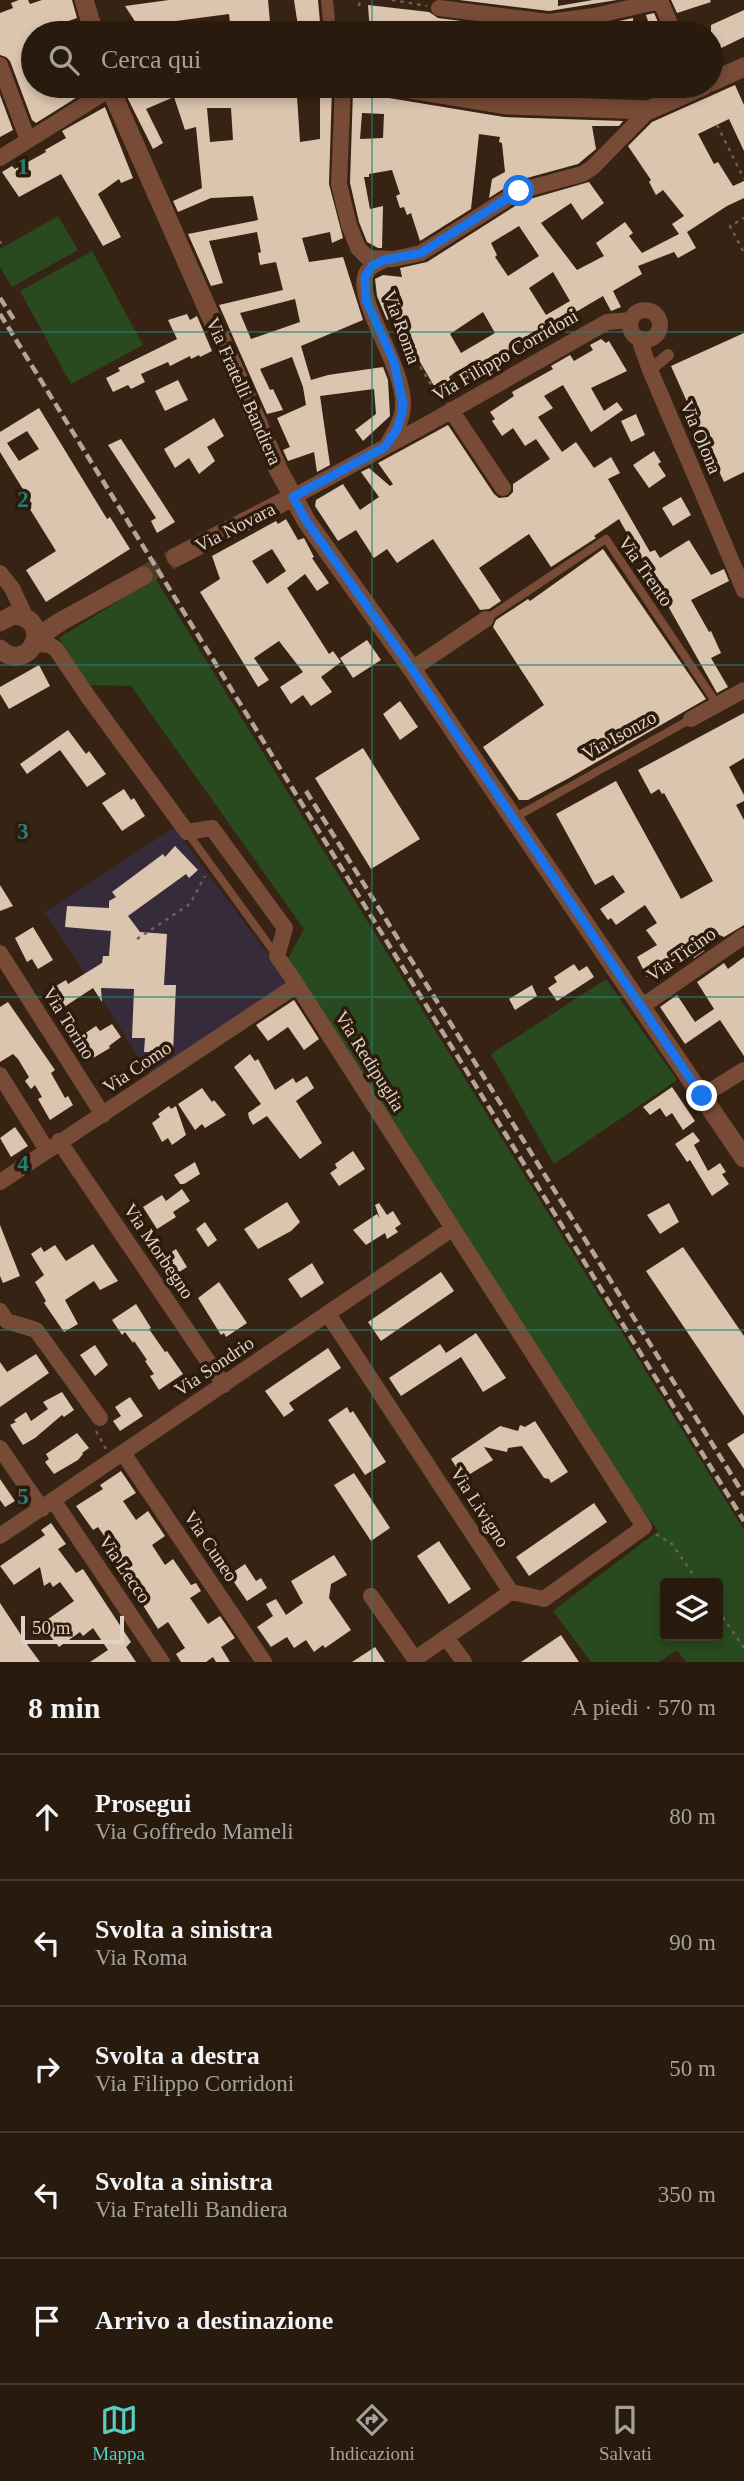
<!DOCTYPE html>
<html lang="it">
<head>
<meta charset="utf-8">
<style>
	:root { --surface:#291a0e; --page:#312317; --text:#f1f3f6; --muted:#a5a19e; --line:#45382e; --accent:#56cec4 }
	body { margin:0; font-family:"Times New Roman",serif; background:var(--page); color:var(--text) }
	.controls { position:absolute; right:21px; bottom:21px; display:grid; overflow:hidden; border-radius:7px; box-shadow:0 4px 10px #0003 }
	.controls button { width:63px; height:63px; display:grid; place-items:center; padding:0; border:0; border-bottom:2px solid var(--line); background:var(--surface); color:var(--text); font:35px sans-serif }
	.scale { position:absolute; left:21px; bottom:18px; width:103px; box-sizing:border-box; padding-left:7px; border:4px solid #dfd2c8; border-top:0; font-size:19px; line-height:24px; white-space:nowrap; color:#dfd2c8; -webkit-text-stroke:5px #2c1a0a; paint-order:stroke }
	.stop { position:absolute; width:21px; height:21px; margin:-16px; border:5px solid #1a73e8; border-radius:50%; background:#fff }
	.stop.end { background:#1a73e8; border-color:#fff; box-shadow:0 2px 7px #0008 }
	.list { margin:0; padding:0; list-style:none }
	h2 { display:flex; justify-content:space-between; align-items:center; height:91px; margin:0; padding:0 28px; font-size:30px }
	h2 small { font-size:23px; font-weight:400; color:var(--muted) }
	.list li { display:grid; grid-template-columns:46px 1fr auto; gap:21px; align-items:center; box-sizing:border-box; height:126px; padding:0 28px; border-top:2px solid var(--line) }
	.list b { display:block; font-size:26px; white-space:nowrap }
	.list p { margin:0; font-size:23px; white-space:nowrap; color:var(--muted) }
	.list em { font-size:23px; font-style:normal; color:var(--muted) }
	.icon { flex:none; width:38px; height:38px; fill:none; stroke:currentColor; stroke-width:2; stroke-linecap:round; stroke-linejoin:round }
	.map { position:relative; flex:none; width:744px; height:1662px; overflow:hidden }
	.search { position:absolute; background:var(--surface); box-shadow:0 4px 10px #0003; left:21px; right:21px; top:21px; height:77px; display:flex; align-items:center; gap:18px; box-sizing:border-box; padding:0 24px; border-radius:38px; color:var(--muted); font-size:26px }
	.sheet { height:721px; background:var(--surface) }
	nav { display:flex; justify-content:space-around; align-items:center; box-sizing:border-box; height:98px; border-top:2px solid var(--line); background:var(--surface); font-size:19px; color:var(--muted) }
	nav a { display:grid; justify-items:center; gap:4px }
	nav .on { color:var(--accent) }
	.map>svg:first-child { display:block }
	.education { fill:#352b3a }
	.green { fill:#284a1e; fill-rule:evenodd }
	.building { fill:#dcc5af; fill-rule:evenodd }
	.lines { fill:none; stroke-linecap:round; stroke-linejoin:round }
	.tertiary-tunnel { stroke:#503d2e; stroke-width:19; stroke-dasharray:19 10; stroke-linecap:butt }
	.path { stroke:#6f5d4f; stroke-width:2.5; stroke-dasharray:3.5 5; stroke-linecap:butt }
	.service { stroke:#774b36; stroke-width:8 }
	.pedestrian { stroke:#774b36; stroke-width:12 }
	.minor { stroke:#774b36; stroke-width:16 }
	.tertiary { stroke:#774b36; stroke-width:19 }
	.rail { stroke:#b3a599; stroke-width:4.5; stroke-dasharray:10 5; stroke-linecap:butt }
	.route { stroke:#1a73e8; stroke-width:9 }
	.grid { fill:none; stroke:#247f77; stroke-width:2; stroke-opacity:0.55 }
	.labels { text-anchor:middle; dominant-baseline:central; stroke-width:7; stroke-linejoin:round; paint-order:stroke }
	.street-label { font-size:19px; fill:#dfd2c8; stroke:#2c1a0a }
	.grid-label { font-size:23px; text-anchor:middle; font-weight:bold; fill:#247f77; stroke:#2c1a0a; stroke-width:7; stroke-linejoin:round; paint-order:stroke }
</style>
</head>
<body>
<div class="map">
<svg width="744" height="1662" viewBox="0 0 744 1662">
	<rect width="100%" height="100%" fill="#372313"/>
	<!-- education -->
	<path class="education" d="M174 828 290 984 151 1076 45 912Z"/>
	<!-- green -->
	<path class="green" d="M58 216 78 250 12 287 0 267V249Z
		M92 251 143 345 71 384 20 291Z
		M155 578 744 1530V1662H686L677 1650 659 1662H591L553 1611 658 1531 618 1476 288 959 304 929 131 686 88 685 59 638ZM665 1583H718V1636H665Z
		M606 979 677 1080 554 1164 491 1054Z"/>
	<!-- building -->
	<path class="building" d="M19 0H28L30 4 42 0H72L77 18 63 23 64 29 51 33H33V86H95L36 123 32 120 10 61 6 57 0 55V13L13 8 11 3Z
		M169 0H268L271 33H231L229 14 138 26 125 6Z
		M294 0H318L321 33H299Z
		M459 0H558V6L593 0H617L549 11Z
		M671 0H710L711 2 677 13Z
		M368 5 429 12 438 18 548 32 596 26 633 18V26L601 33H428L393 29 392 33H370Z
		M744 10V37L711 53V25Z
		M654 13 663 33H652L646 15Z
		M735 85 744 105V151L729 119 698 134 714 164 718 162 733 186 744 181V198L727 206 687 232 696 248 678 258 674 252 638 266 642 274 613 291 621 307 611 311 603 296 481 368 477 360 454 373 449 377 455 389 441 398 394 317 387 320 377 296 375 279 383 275 402 277 400 268 427 262 523 201 589 182 604 203 582 220 571 203 541 223 577 270 604 256 596 243 625 222 633 233 629 236 642 253 679 234 672 224 684 216 663 190 656 195 649 182 651 180 628 146 652 122ZM519 226 539 256 508 276 495 257 497 255 491 243ZM553 272 570 301 546 315 529 288ZM483 312 495 333 461 353 450 334Z
		M139 86 332 87 329 184 343 238 332 243 330 232 302 238 309 262 343 257 363 320 301 346 311 380 328 375 383 367 388 380 390 416 363 441 355 430 376 414 374 389 320 396 330 465 317 472 314 452 288 461 283 450 290 447 277 418 306 405 303 387 292 357 260 369 270 390 273 389 283 410 267 414 219 305 283 290 276 262 260 265 258 253 261 252 257 232 209 241 223 283 211 286 188 234 258 220 253 196 211 198 178 212 173 201 202 188 196 127 185 130 174 97 146 109 163 143 153 149 125 93ZM297 97 320 98V139L300 142ZM207 108H231L233 140 210 142ZM295 299 300 322 251 339 240 313Z
		M465 86H658L631 97 507 93Z
		M353 91 381 92 389 98 504 117 623 121 619 126H592L596 149 578 164 516 181 489 198 492 179 505 172 502 143 499 142 500 137 479 134 471 209 420 241 411 213 407 215 404 207 400 208 396 196 400 194 392 170 369 174V177H364L370 209 383 206 382 248H378L367 242 359 222 350 183ZM362 113 384 114 383 138 360 139Z
		M0 95 13 130 0 137Z
		M105 107 133 178 121 183 119 179 98 194 121 237 103 246 61 174 19 197 2 172 12 166 15 169 46 152 45 150 66 138 62 131Z
		M187 314 190 320 197 316 212 351 200 357 199 355 191 359 190 356 170 366 168 362 141 374 145 382 131 389 128 385 113 392 106 378 120 371 118 368 177 339 168 320Z
		M744 333V472L724 482 696 422 699 420 695 412 692 413 671 366Z
		M601 339 606 343 609 341 627 371 591 388 604 411 617 402 623 410 591 432 563 385 544 396 553 408 538 417 562 452 576 442 594 468 611 457 620 473 608 479 650 552 655 550 660 558 689 540 711 575 724 569 729 581 691 600 709 632 711 631 721 653 711 658 728 687 717 693 619 519 594 536 596 538 551 567 529 534 479 568 501 601 489 609 480 610 433 539 397 563 387 549 374 558 356 530 338 541 315 506 316 500 343 484 360 510 379 497 361 472 369 468 390 486 393 484 378 463 448 425 494 494 499 498 508 497 513 492V484L550 459 536 439 525 446 513 428 502 436 492 421 495 419 490 412 514 396 512 392 553 369 551 366 570 355 574 361 593 350 590 345Z
		M178 380 188 400 165 411 155 391Z
		M39 408 107 519 110 517 130 549 46 602 26 570 56 551 28 506 32 504 0 452V432ZM27 431 39 449 19 461 7 443Z
		M636 414 645 435 631 442 621 421Z
		M214 418 224 436 207 447 215 461 199 474 189 458 175 468 164 449Z
		M121 439 175 522 157 533 151 521 156 518 108 445Z
		M654 451 661 462 658 464 666 476 649 488 633 465Z
		M681 497 691 515 673 526 662 508Z
		M286 519 298 540 304 538 314 557 312 558 329 583 317 591 305 574 287 588 329 654 333 651 341 662 321 677 332 692 311 706 303 695 291 704 280 687 303 672 279 641 254 658 269 680 258 687 200 592 220 579 212 556 276 521 278 524ZM272 549 286 571 267 584 252 561Z
		M603 549 706 699 569 778 528 800H519L483 747 544 705 493 627 496 620 528 599 530 601Z
		M367 640 381 660 353 678 340 658Z
		M39 665 50 686 9 709 0 694V687Z
		M400 701 418 727 400 740 383 714Z
		M744 713V758L729 767 744 795V801L736 805 744 820V925L724 937 717 934 706 940 704 951 694 958 690 951 647 977 637 957 657 945 646 930 657 923 645 905 616 925 611 918 608 920 600 909 625 892 613 875 595 885 556 814 616 781 681 899 713 881 664 793 662 794 659 789 651 794 638 770Z
		M68 730 86 754 89 751 106 774 87 787 60 750 27 774 20 764Z
		M363 748 420 839 371 869 315 778Z
		M124 789 131 800 134 798 145 816 122 831 102 803Z
		M175 846 198 870 189 878 186 874 128 916 140 932 167 934 164 985H176L173 1053 144 1052 145 1038H132L134 989 101 988 102 1002 93 988 58 1011 46 992 66 980 68 984 102 963 103 956H109L111 931 65 927 67 906 109 908V901L116 897 112 892 163 854 165 857Z
		M0 885 13 906 0 911Z
		M33 927 53 960 38 969 32 959 27 962 15 938Z
		M744 957V1056L720 1020 685 1044 660 1007 677 995 695 1022 714 1009 697 982 724 963 728 969Z
		M574 964 579 971 587 966 594 977 557 1001 548 988 557 982 554 977Z
		M532 985 537 996 515 1010 509 999Z
		M294 1000 319 1039 304 1050 288 1027 268 1041 256 1025Z
		M8 1002 55 1070 51 1073 65 1098 68 1096 73 1105 50 1120 38 1099 42 1097 35 1085 31 1089 25 1081 29 1077 18 1059 13 1054 0 1062V1007Z
		M112 1024 121 1037 109 1046 110 1048 88 1061 82 1051 86 1049 78 1038 96 1026 100 1031Z
		M250 1054 255 1061 258 1059 275 1090 293 1078 296 1083 307 1076 314 1088 296 1101 322 1143 300 1159 267 1116 253 1125 249 1118 248 1113 261 1104 234 1067Z
		M672 1087 695 1121 683 1130 672 1113 666 1117 660 1108 650 1115 643 1107Z
		M202 1088 212 1102 214 1100 226 1115 205 1128 202 1124 195 1130 178 1104Z
		M169 1106 171 1109 176 1106 186 1135 172 1145 168 1138 162 1142 152 1123 160 1117 158 1114Z
		M15 1127 28 1146 11 1157 0 1138Z
		M693 1132 700 1141 694 1145 708 1171 720 1163 726 1172 722 1174 729 1184 712 1196 690 1160 687 1162 675 1144Z
		M353 1151 365 1169 339 1186 330 1173 337 1168 335 1164Z
		M195 1162 200 1174 184 1184H180L174 1175Z
		M182 1189 190 1201 173 1212 176 1217 157 1229 143 1207 162 1195 166 1201Z
		M287 1202 300 1222 291 1231 258 1249 244 1229Z
		M379 1203 387 1215 393 1211 401 1224 395 1228 398 1232 387 1239 385 1233 366 1245 353 1230 377 1214 380 1219 375 1205Z
		M669 1203 679 1222 660 1234 647 1215Z
		M205 1222 217 1240 208 1247 196 1229Z
		M0 1225 20 1276 3 1283 0 1276Z
		M93 1244 118 1281 100 1290 94 1281 65 1300 78 1324 64 1332 44 1303 46 1301 35 1282 44 1275 31 1254 41 1247 44 1252 55 1245 66 1261Z
		M683 1247 744 1336V1416L646 1271Z
		M176 1249 187 1267 173 1276 161 1259Z
		M312 1263 324 1283 301 1298 288 1279Z
		M441 1272 454 1291 381 1341 368 1322Z
		M219 1282 247 1323 226 1337 224 1333 221 1335 198 1298Z
		M136 1304 151 1328 149 1329 165 1352 167 1351 183 1374 159 1390 150 1376 154 1374 145 1361 147 1360 134 1341 133 1343 125 1332 122 1335 112 1320Z
		M476 1333 506 1378 483 1392 461 1357 401 1396 389 1378 440 1344 446 1353Z
		M95 1345 108 1365 95 1376 80 1355Z
		M328 1348 341 1368 289 1403 294 1410 284 1417 265 1391Z
		M36 1354 49 1373 0 1407V1362L7 1372Z
		M62 1392 74 1410 64 1417 62 1415 35 1438 23 1445 10 1425 16 1422 14 1420 26 1412 31 1421 48 1409 43 1402Z
		M130 1397 143 1416 120 1431 113 1421 121 1416 115 1407Z
		M347 1407 350 1413 353 1411 386 1462 365 1475 328 1420Z
		M535 1421 568 1472 551 1483 549 1479 544 1478 522 1446 508 1448 507 1452 484 1447 493 1460 470 1474 462 1476 451 1459 500 1426 518 1431 520 1425 525 1427Z
		M77 1433 89 1448 82 1453 83 1454 78 1460 54 1474 45 1462 49 1459 46 1454Z
		M744 1433V1469L727 1444Z
		M121 1471 136 1493 123 1501 136 1520 148 1511 165 1536 152 1545 165 1565 173 1559 191 1585 196 1583 201 1591 190 1598 208 1624 220 1616 235 1638 221 1647 230 1662H216L213 1657 206 1662H181L176 1654 185 1648 168 1622 158 1629 110 1553 114 1550 98 1527 93 1530 76 1506 103 1489 100 1485Z
		M354 1473 390 1528 371 1541 334 1485Z
		M0 1479 15 1501 5 1507 0 1500Z
		M594 1503 607 1522 529 1576 516 1557Z
		M51 1523 66 1544 58 1549 76 1573 83 1569 131 1642 126 1647 136 1662H90L108 1650 93 1628 83 1636 80 1632 59 1647 41 1624 74 1601 60 1582 53 1587 50 1582 44 1586 40 1567 14 1585 0 1566 45 1535 41 1530Z
		M439 1541 471 1589 449 1604 417 1556Z
		M334 1555 347 1575 331 1584 329 1598 351 1630 325 1648 323 1645 314 1652 306 1640 294 1648 287 1637 271 1647 257 1627 273 1616 266 1604 276 1599 286 1615 303 1603 291 1581Z
		M245 1564 256 1581 261 1578 267 1588 247 1601 229 1575Z
		M0 1603 29 1647 40 1662H0Z
		M561 1635 579 1662H521L555 1639Z
		M375 1647 385 1662H352Z"/>
	<g class="lines">
		<!-- tertiary-tunnel -->
		<path class="tertiary-tunnel" d="M143 576 176 557"/>
		<!-- path -->
		<path class="path" d="M392 0 427 6
			M359 6 360 0
			M717 125 744 179
			M0 244 1 241
			M743 251 730 226 744 218
			M394 323 441 401
			M137 939 190 904 205 876
			M96 1431 106 1449
			M656 1534 672 1544 699 1583
			M718 1610 744 1648"/>
		<!-- service -->
		<path class="service" d="M486 619 606 539 717 704
			M514 818 691 719
			M187 832 277 956"/>
		<!-- pedestrian -->
		<path class="pedestrian" d="M327 0 330 33
			M650 370 668 355"/>
		<!-- minor -->
		<path class="minor" d="M660 0 674 33
			M439 8 549 22 594 16 660 1
			M0 65 28 140
			M343 86 339 184 349 225 358 248 368 258 394 259 421 253 519 191 582 174 592 168 649 110
			M0 158 110 89
			M384 260C376 264 367 267 365 277 358 305 404 366 403 405 403 420 394 433 387 445
			M630 325a15 15 0 1 1 30 0a15 15 0 1 1-30 0Z
			M639 339 650 370 744 590
			M451 410 503 488
			M293 497 433 421 607 322 631 320
			M0 573 12 588 26 618
			M34 644 50 645 56 649 89 698 187 832 212 828 285 928 277 956 297 985 644 1527 544 1599 511 1592 328 1314
			M412 669 486 619
			M691 719 744 690
			M0 953 103 1115
			M641 1007 744 936
			M0 1075 47 1150
			M702 1096 744 1070
			M59 1141 224 1385
			M0 1182 297 985
			M0 1311 7 1321 36 1330 100 1418
			M0 1448 42 1509
			M123 1453 264 1662
			M53 1500 162 1662
			M0 1536 452 1229
			M371 1596 415 1659 511 1592
			M446 1637 464 1662"/>
		<!-- tertiary -->
		<path class="tertiary" d="M84 0 94 33
			M711 82 744 67
			M109 86 279 471 307 522 412 669 744 1158
			M391 86 506 105 649 110 703 86
			M176 557 293 497
			M0 622 13 615C56 618 30 676 0 649
			M36 638 60 622 143 576"/>
		<!-- rail -->
		<path class="rail" d="M0 298 15 321
			M0 314 744 1521
			M306 791 744 1495"/>
	</g>
	<g class="lines">
		<!-- route -->
		<path class="route" d="M519 191 421 253 384 260 372 266 365 277 366 300 394 362 403 404 402 413 397 429 385 447 293 497 307 522 412 669 702 1096"/>
	</g>
	<!-- grid -->
	<path class="grid" d="M372 0V33M372 86V1662M0 332H744M0 665H744M0 997H744M0 1330H744"/>
	<g class="labels">
		<!-- street labels -->
		<g class="street-label">
			<text transform="translate(402 327) rotate(70)">Via Roma</text>
			<text transform="translate(505 355) rotate(-30)">Via Filippo Corridoni</text>
			<text transform="translate(244 391) rotate(66)">Via Fratelli Bandiera</text>
			<text transform="translate(701 437) rotate(67)">Via Olona</text>
			<text transform="translate(235 527) rotate(-27)">Via Novara</text>
			<text transform="translate(646 571) rotate(55)">Via Trento</text>
			<text transform="translate(619 735) rotate(-29)">Via Isonzo</text>
			<text transform="translate(681 954) rotate(-35)">Via Ticino</text>
			<text transform="translate(69 1023) rotate(58)">Via Torino</text>
			<text transform="translate(370 1061) rotate(58)">Via Redipuglia</text>
			<text transform="translate(137 1067) rotate(-34)">Via Como</text>
			<text transform="translate(159 1251) rotate(56)">Via Morbegno</text>
			<text transform="translate(214 1366) rotate(-34)">Via Sondrio</text>
			<text transform="translate(480 1507) rotate(57)">Via Livigno</text>
			<text transform="translate(211 1546) rotate(56)">Via Cuneo</text>
			<text transform="translate(125 1569) rotate(56)">Via Lecco</text>
		</g>
	</g>
	<g class="grid-label">
		<text x="23" y="174">1</text>
		<text x="23" y="507">2</text>
		<text x="23" y="839">3</text>
		<text x="23" y="1171">4</text>
		<text x="23" y="1504">5</text>
	</g>
</svg>
<div class="controls">
<button><svg class="icon" aria-label="layers" viewBox="0 0 24 24"><path d="M12 4l9 5-9 5-9-5zM3 14l9 5 9-5"/></svg></button>
</div>
<div class="scale">50 m</div>
<div class="stop" style="left:519px;top:191px"></div>
<div class="stop end" style="left:702px;top:1096px"></div>
<div class="search"><svg class="icon" aria-label="search" viewBox="0 0 24 24"><circle cx="10" cy="10" r="6"/><path d="M15 15l6 6"/></svg>Cerca qui</div>
</div>
<section class="sheet">
<h2>8 min<small>A piedi · 570 m</small></h2>
<ul class="list">
<li><svg class="icon" aria-label="ahead" viewBox="0 0 24 24"><path d="M12 20V5M6 11l6-6 6 6"/></svg><div><b>Prosegui</b><p>Via Goffredo Mameli</p></div><em>80 m</em></li>
<li><svg class="icon" aria-label="left" viewBox="0 0 24 24"><path d="M17 20v-9H6M10 6l-5 5 5 5"/></svg><div><b>Svolta a sinistra</b><p>Via Roma</p></div><em>90 m</em></li>
<li><svg class="icon" aria-label="right" viewBox="0 0 24 24"><path d="M7 20v-9h11M14 6l5 5-5 5"/></svg><div><b>Svolta a destra</b><p>Via Filippo Corridoni</p></div><em>50 m</em></li>
<li><svg class="icon" aria-label="left" viewBox="0 0 24 24"><path d="M17 20v-9H6M10 6l-5 5 5 5"/></svg><div><b>Svolta a sinistra</b><p>Via Fratelli Bandiera</p></div><em>350 m</em></li>
<li><svg class="icon" aria-label="arrive" viewBox="0 0 24 24"><path d="M6 21V4h12l-3 4 3 4H6"/></svg><div><b>Arrivo a destinazione</b></div></li>
</ul>
</section>
<nav>
<a class="on"><svg class="icon" aria-label="map" viewBox="0 0 24 24"><path d="M3 6l6-2 6 2 6-2v14l-6 2-6-2-6 2zM9 4v14M15 6v14"/></svg>Mappa</a>
<a><svg class="icon" aria-label="directions" viewBox="0 0 24 24"><path d="M12 3l9 9-9 9-9-9zM9 14v-3h6M13 9l2 2-2 2"/></svg>Indicazioni</a>
<a><svg class="icon" aria-label="saved" viewBox="0 0 24 24"><path d="M7 4h10v16l-5-4-5 4z"/></svg>Salvati</a>
</nav>
</body>
</html>
